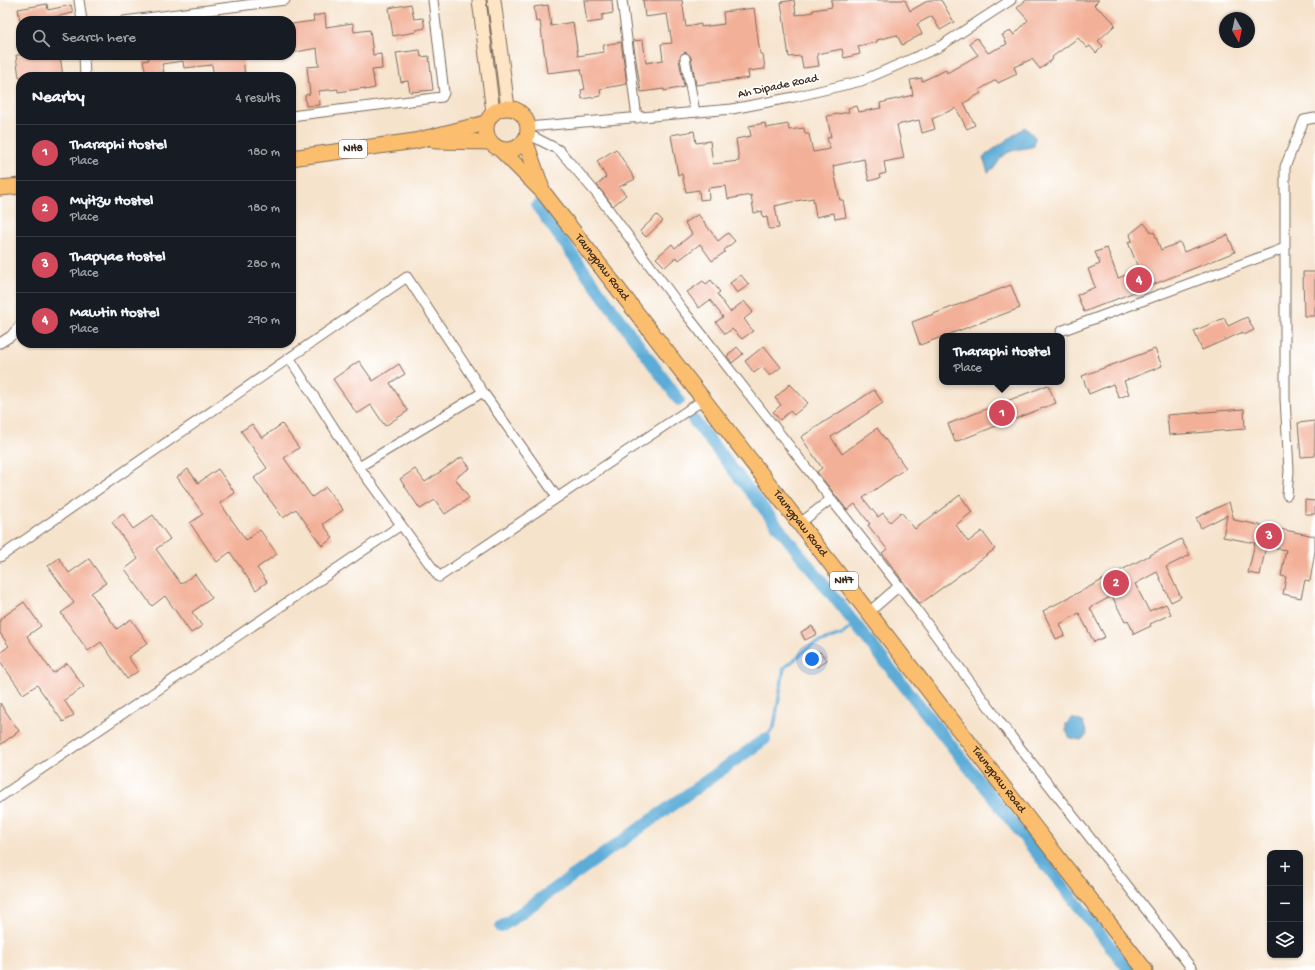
<!DOCTYPE html>
<html lang="en">
<head>
<meta charset="utf-8">
<style>
	:root { --surface:#171b24; --page:#20242c; --text:#f1f3f6; --muted:#9ea1a6; --line:#363941; --accent:#d1495b }
	body { margin:0; font-family:"Gochi Hand",sans-serif; background:var(--page); color:var(--text) }
	.controls { position:absolute; right:12px; bottom:12px; display:grid; overflow:hidden; border-radius:8px; box-shadow:0 1px 3px #0004 }
	.controls button { width:36px; height:36px; display:grid; place-items:center; padding:0; border:0; border-bottom:1px solid var(--line); background:var(--surface); color:var(--text); font:20px sans-serif }
	.compass { position:absolute; left:1219px; top:12px; width:36px; height:36px; border-radius:50%; background:var(--surface); box-shadow:0 1px 3px #0004; rotate:171deg }
	.you { position:absolute; left:812px; top:659px; width:14px; height:14px; margin:-10px; border:3px solid #fff; border-radius:50%; background:#1a73e8; box-shadow:0 0 0 6px #1a73e833 }
	.badge { display:grid; place-items:center; width:26px; height:26px; border-radius:50%; background:var(--accent); color:#fff; font-size:13px; font-weight:700 }
	.pin { position:absolute; translate:-50% -50%; border:2px solid #fff; box-shadow:0 1px 4px #0006 }
	.popup { position:absolute; left:939px; top:333px; width:126px; height:52px; box-sizing:border-box; display:grid; place-content:center; border-radius:8px; background:var(--surface); filter:drop-shadow(0 1px 3px #0005); font-size:13px; white-space:nowrap; color:var(--muted) }
	.popup b { font-size:15px; color:var(--text) }
	.popup::after { content:''; position:absolute; left:50%; top:100%; margin-left:-8px; border:8px solid transparent; border-top-color:var(--surface) }
	.list { margin:0; padding:0; list-style:none }
	h2 { display:flex; justify-content:space-between; align-items:center; height:52px; margin:0; padding:0 16px; font-size:17px }
	h2 small { font-size:13px; font-weight:400; color:var(--muted) }
	.list li { display:grid; grid-template-columns:26px 1fr auto; gap:12px; align-items:center; box-sizing:border-box; height:56px; padding:0 16px; border-top:1px solid var(--line) }
	.list b { display:block; font-size:15px; white-space:nowrap }
	.list p { margin:0; font-size:13px; white-space:nowrap; color:var(--muted) }
	.list em { font-size:13px; font-style:normal; color:var(--muted) }
	.icon { flex:none; width:22px; height:22px; fill:none; stroke:currentColor; stroke-width:2; stroke-linecap:round; stroke-linejoin:round }
	.map { position:relative; flex:none; width:1315px; height:970px; overflow:hidden }
	.search { position:absolute; background:var(--surface); box-shadow:0 1px 3px #0004; left:16px; top:16px; width:280px; height:44px; display:flex; align-items:center; gap:10px; box-sizing:border-box; padding:0 14px; border-radius:16px; color:var(--muted); font-size:15px }
	.panel { position:absolute; background:var(--surface); box-shadow:0 1px 3px #0004; left:16px; top:72px; width:280px; height:276px; border-radius:16px }
	.map>svg:first-child { display:block }
	.water { fill:#5dacd7; stroke:#4c6b7a }
	.lines { fill:none; stroke-linecap:round; stroke-linejoin:round }
	.stream { stroke:#5dacd7; stroke-width:3.5 }
	.canal { stroke:#5dacd7; stroke-width:12 }
	.building { fill:#f3b098 }
	.minor-casing { stroke:#7c6b5b; stroke-width:11 }
	.secondary-casing { stroke:#7c6b5b; stroke-width:15 }
	.trunk-casing { stroke:#7c6b5b; stroke-width:17 }
	.minor { stroke:#fff; stroke-width:9 }
	.secondary { stroke:#fde5c5; stroke-width:13 }
	.trunk { stroke:#fbbe6e; stroke-width:15 }
	.labels { text-anchor:middle; dominant-baseline:central; stroke-width:3.5; stroke-linejoin:round; paint-order:stroke }
	.shield { fill:#fff; stroke:#766a62; stroke-width:1 }
	.shield-label { font-size:11px; font-weight:bold; fill:#3b2a1e }
	.street-label { font-size:12px; fill:#3b2a1e; stroke:#fff }
</style>
</head>
<body>
<div class="map">
<svg width="1315" height="970" viewBox="0 0 1315 970">
	<rect width="100%" height="100%" fill="#fff"/>
	<filter id="ink" filterUnits="userSpaceOnUse"><feTurbulence type="fractalNoise" baseFrequency=".025" numOctaves="2"/><feDisplacementMap in="SourceGraphic" scale="8" xChannelSelector="R" yChannelSelector="G"/><feConvolveMatrix kernelMatrix="1 2 1 2 8 2 1 2 1" color-interpolation-filters="sRGB"/></filter>
	<filter id="wash" filterUnits="userSpaceOnUse"><feTurbulence type="fractalNoise" baseFrequency=".012" numOctaves="4" result="noise"/><feDisplacementMap in="SourceGraphic" scale="16" xChannelSelector="R" yChannelSelector="G"/><feGaussianBlur stdDeviation="0.9" result="paint"/><feColorMatrix in="noise" values="0 0 0 0 0 0 0 0 0 0 0 0 0 0 0 0 0 1.4 0 .05"/><feComposite in="paint" operator="in"/></filter>
	<g filter="url(#wash)">
		<rect width="100%" height="100%" fill="#f6e3cc"/>
		<!-- water -->
		<path class="water" d="M1025 127 1035 137 1034 146C1025 149 1010 149 1003 156 996 162 999 166 988 172L983 157Z
			M1072 718 1083 722 1087 735 1081 740 1070 738 1066 731V724Z"/>
		<g class="lines">
			<!-- stream -->
			<path class="stream" d="M765 739 774 727 784 668 812 645 842 635 855 624"/>
			<!-- canal -->
			<path class="canal" d="M537 206 679 400
				M692 418 1129 970
				M501 927 765 739"/>
		</g>
		<g id="blocks">
			<!-- building -->
			<path class="building" d="M584 0H612L613 13 602 15V21L587 23Z
				M643 0H682L686 27 701 24V27L724 24 723 12 754 8 760 54H763L765 69 748 71 749 78 696 85 691 57 687 53 684 52 679 59 684 87 664 91V89L641 92 633 41 643 40 646 63 663 60 661 44 672 43 667 14 645 17Z
				M794 0 796 15 813 12V10L832 7 831 0H905L910 11 929 0H941L954 22 940 30 932 16 917 24 922 34 902 45 897 35 877 40V42L858 46 860 54 844 58 842 49 817 54 819 66 803 68 801 56 789 57 781 2Z
				M1026 0H1099L1094 5 1113 21 1115 25 1098 41 1103 46 1096 53 1090 46 1087 48 1078 38 1052 57 1053 59 1040 69 1032 59 1014 67 1017 74 998 83 996 80 979 90 981 93 964 103 975 125 967 129 956 108 932 119 935 129 922 133 919 120 897 125 904 158 884 162 886 173 879 175 880 178 869 181 864 159 833 166 840 200H843L846 217 835 219 834 213 816 217 813 198 796 201 775 206 779 228 769 229 767 217 763 218 762 211 754 213 751 195 728 199 726 186 708 188 709 199 700 200 699 190 686 192 682 174 678 175 671 135 694 131 696 143 710 141 713 164 739 161 736 139 751 136 749 126 765 123 766 128 788 124 789 130 804 128 805 134H809L813 152 830 149 827 138 831 137 827 116 849 112 848 108 857 106 859 112 881 108 880 103 913 95 910 80 922 78V81L946 70 947 73 978 55 969 43 977 38 988 53 1007 44 1002 35 1011 31 1014 35 1028 20 1017 8Z
				M47 4 48 10 71 5 73 13 49 18 50 21H20L18 9Z
				M411 4 414 19 423 18 425 28 416 30V32L393 36 389 8Z
				M548 5 551 26 573 22 578 56 604 52 603 45 621 42 627 84 600 89 601 96 582 99 581 90 585 89 581 69 547 73 540 21 536 22 534 7Z
				M325 14 326 27 353 23 354 32 370 30 373 55 381 54 382 69 372 70 375 88 365 90V88L338 92V89L319 91 320 105 306 106 305 95 310 94 307 67 319 66 317 48 291 53V24L314 21 313 16Z
				M420 50 421 57 429 56 433 90 410 92 408 81 401 82 396 53Z
				M16 55H60L63 77H19Z
				M156 55H232L233 58 243 57 245 77H226V75L214 77 212 65 184 68 183 61 162 64 164 72 152 74 151 72 146 73 143 61 149 60 148 57Z
				M616 149 635 179 619 187 626 195 613 206 597 185 606 177 597 161Z
				M698 214 718 241 728 233 735 241 724 250 725 252 712 261 700 244 679 260 676 257 665 267 656 258 672 244 675 248 692 234 685 223Z
				M657 215 663 221 646 237 640 231Z
				M1144 223 1152 233 1154 232 1161 250 1180 242 1184 252 1228 235 1235 252 1084 312 1077 295 1095 287 1088 269 1100 264 1095 252 1107 248 1118 278 1139 270 1128 242 1132 241 1130 234Z
				M1303 272H1315V316H1304Z
				M741 275 749 285 737 293 730 283Z
				M711 280 720 292 717 294 730 312 744 301 753 312 744 319 753 331 742 339 732 329 725 334 716 322 723 317 710 300 699 308 687 292 703 281 706 284Z
				M1011 285 1020 308 920 345 912 322Z
				M1247 317 1254 330 1244 335 1243 332 1202 350 1194 331 1224 318 1228 326Z
				M764 346 781 367 770 376 762 367 754 373 745 361Z
				M737 347 743 354 732 363 727 356Z
				M1155 349 1162 366 1124 381 1129 394 1119 398 1113 384 1089 394 1082 376Z
				M359 361 373 381 399 364 405 374 390 383 408 411 385 426 371 405 357 414 333 379Z
				M790 384 808 403 794 415 790 411 780 420 773 412 781 405 775 398Z
				M1048 385 1056 403 955 442 948 424Z
				M874 390 883 403 831 437 842 454 877 428 906 468 863 498 878 517 883 513 890 522 901 512 915 529 960 495 972 512 956 525 968 542 982 531 995 549 920 604 882 553 887 549 868 525 870 524 855 504 847 510 817 472 822 468 801 437Z
				M1244 409 1245 429 1169 435 1167 415Z
				M1315 421V456L1301 457 1298 423Z
				M252 424 262 438 282 424 299 448 284 458 302 483 312 497 326 487 343 510 323 524 333 538 322 546 296 509 283 518 254 478 267 468 241 431Z
				M462 457 470 468 455 478 469 498 445 514 435 500 420 509 400 479 415 469 425 482Z
				M188 469 198 483 218 469 235 493 220 503 246 540 260 530 277 554 257 568 267 582 256 590 230 552 217 562 190 523 203 514 177 477Z
				M1305 500 1315 501V514H1305Z
				M1229 502 1234 520 1315 536V551L1310 581 1305 580 1301 598 1283 594 1286 577 1281 576 1286 550 1266 546 1260 575 1248 573 1255 543 1223 537 1227 515 1201 528 1196 518Z
				M123 514 133 529 153 515 170 539 156 549 181 584 195 574 212 598 192 612 202 626 191 633 165 596 152 606 125 569 138 559 112 522Z
				M1181 539 1190 555 1166 567 1181 597 1171 602 1157 572 1135 584 1149 611 1166 604 1171 614 1150 624 1151 626 1134 634 1128 620 1125 622 1112 596 1090 608 1105 637 1094 642 1079 613 1060 624 1065 635 1056 639 1043 611Z
				M59 558 69 573 89 559 106 583 91 593 106 614 117 629 131 619 148 643 128 657 138 671 127 679 101 642 88 651 61 613 74 603 48 566Z
				M24 602 41 626 27 636 53 673 67 663 84 687 64 700 74 715 63 722 37 685 23 694 0 661V653L9 646 0 633V619Z
				M812 626 817 634 805 640 801 632Z
				M820 652 827 660 817 667 811 659Z
				M0 703 19 731 0 745Z"/>
		</g>
	</g>
	<g filter="url(#ink)">
		<use href="#blocks" fill-opacity="0" stroke="#7c6b5b" stroke-width="1"/>
		<g class="lines">
			<defs>
				<path id="minor" d="M79 0 82 21
					M622 0 637 118
					M124 21 285 0
					M84 55 85 77
					M685 58 695 112
					M291 116 442 97 444 93 433 0
					M528 127 732 109 794 97 861 81 939 47 1011 0
					M528 134 559 150 597 194 683 310 899 586 1003 726 1193 970
					M1061 331 1285 248
					M0 343 11 336 21 324
					M290 359 359 467 439 577 703 400
					M359 467 483 392
					M1287 495 1289 471 1285 398V167L1304 120 1315 118
					M799 524 831 499
					M0 557 407 277 483 392 557 497
					M868 613 899 586
					M0 797 401 525"/>
				<path id="secondary" d="M479 0 493 112
					M494 0 508 108"/>
				<g id="trunk">
					<circle cx="507" cy="129" r="21"/>
					<path d="M525 140 542 189"/>
					<path d="M436 141 490 142"/>
					<path id="s1" d="M501 150 543 192 1145 970"/>
					<path d="M291 158 415 141 486 123"/>
					<path d="M0 188 21 186"/>
				</g>
			</defs>
			<!-- minor casing -->
			<use href="#minor" class="minor-casing"/>
			<!-- secondary casing -->
			<use href="#secondary" class="secondary-casing"/>
			<!-- trunk casing -->
			<use href="#trunk" class="trunk-casing"/>
			<!-- minor -->
			<use href="#minor" class="minor"/>
			<!-- secondary -->
			<use href="#secondary" class="secondary"/>
			<!-- trunk -->
			<use href="#trunk" class="trunk"/>
		</g>
	</g>
	<g class="labels">
		<!-- shield labels -->
		<g class="shield">
			<rect x="339" y="140" width="28" height="18" rx="3"/>
			<rect x="830" y="572" width="28" height="18" rx="3"/>
		</g>
		<g class="shield-label">
			<text x="353" y="149">NH8</text>
			<text x="844" y="581">NH7</text>
		</g>
		<!-- street labels -->
		<g class="street-label">
			<text transform="translate(778 87) rotate(-12)">Ah Dipade Road</text>
			<text stroke="none"><textPath href="#s1" startOffset="155">Taungpaw Road</textPath></text>
			<text stroke="none"><textPath href="#s1" startOffset="479">Taungpaw Road</textPath></text>
			<text stroke="none"><textPath href="#s1" startOffset="803">Taungpaw Road</textPath></text>
		</g>
	</g>
</svg>
<div class="controls">
<button>+</button>
<button>−</button>
<button><svg class="icon" aria-label="layers" viewBox="0 0 24 24"><path d="M12 4l9 5-9 5-9-5zM3 14l9 5 9-5"/></svg></button>
</div>
<svg class="compass" viewBox="-18 -18 36 36"><path d="M0-13l5 13h-10z" fill="#e53935"/><path d="M0 13l5-13h-10z" fill="#9ea1a6"/></svg>
<div class="you"></div>
<div class="pin badge" style="left:1002px;top:413px">1</div>
<div class="popup"><b>Tharaphi Hostel</b>Place</div>
<div class="pin badge" style="left:1116px;top:583px">2</div>
<div class="pin badge" style="left:1269px;top:536px">3</div>
<div class="pin badge" style="left:1139px;top:280px">4</div>
<div class="search"><svg class="icon" aria-label="search" viewBox="0 0 24 24"><circle cx="10" cy="10" r="6"/><path d="M15 15l6 6"/></svg>Search here</div>
<section class="panel">
<h2>Nearby<small>4 results</small></h2>
<ul class="list">
<li><span class="badge">1</span><div><b>Tharaphi Hostel</b><p>Place</p></div><em>180 m</em></li>
<li><span class="badge">2</span><div><b>Myitzu Hostel</b><p>Place</p></div><em>180 m</em></li>
<li><span class="badge">3</span><div><b>Thapyae Hostel</b><p>Place</p></div><em>280 m</em></li>
<li><span class="badge">4</span><div><b>Mawtin Hostel</b><p>Place</p></div><em>290 m</em></li>
</ul>
</section>
</div>
</body>
</html>
